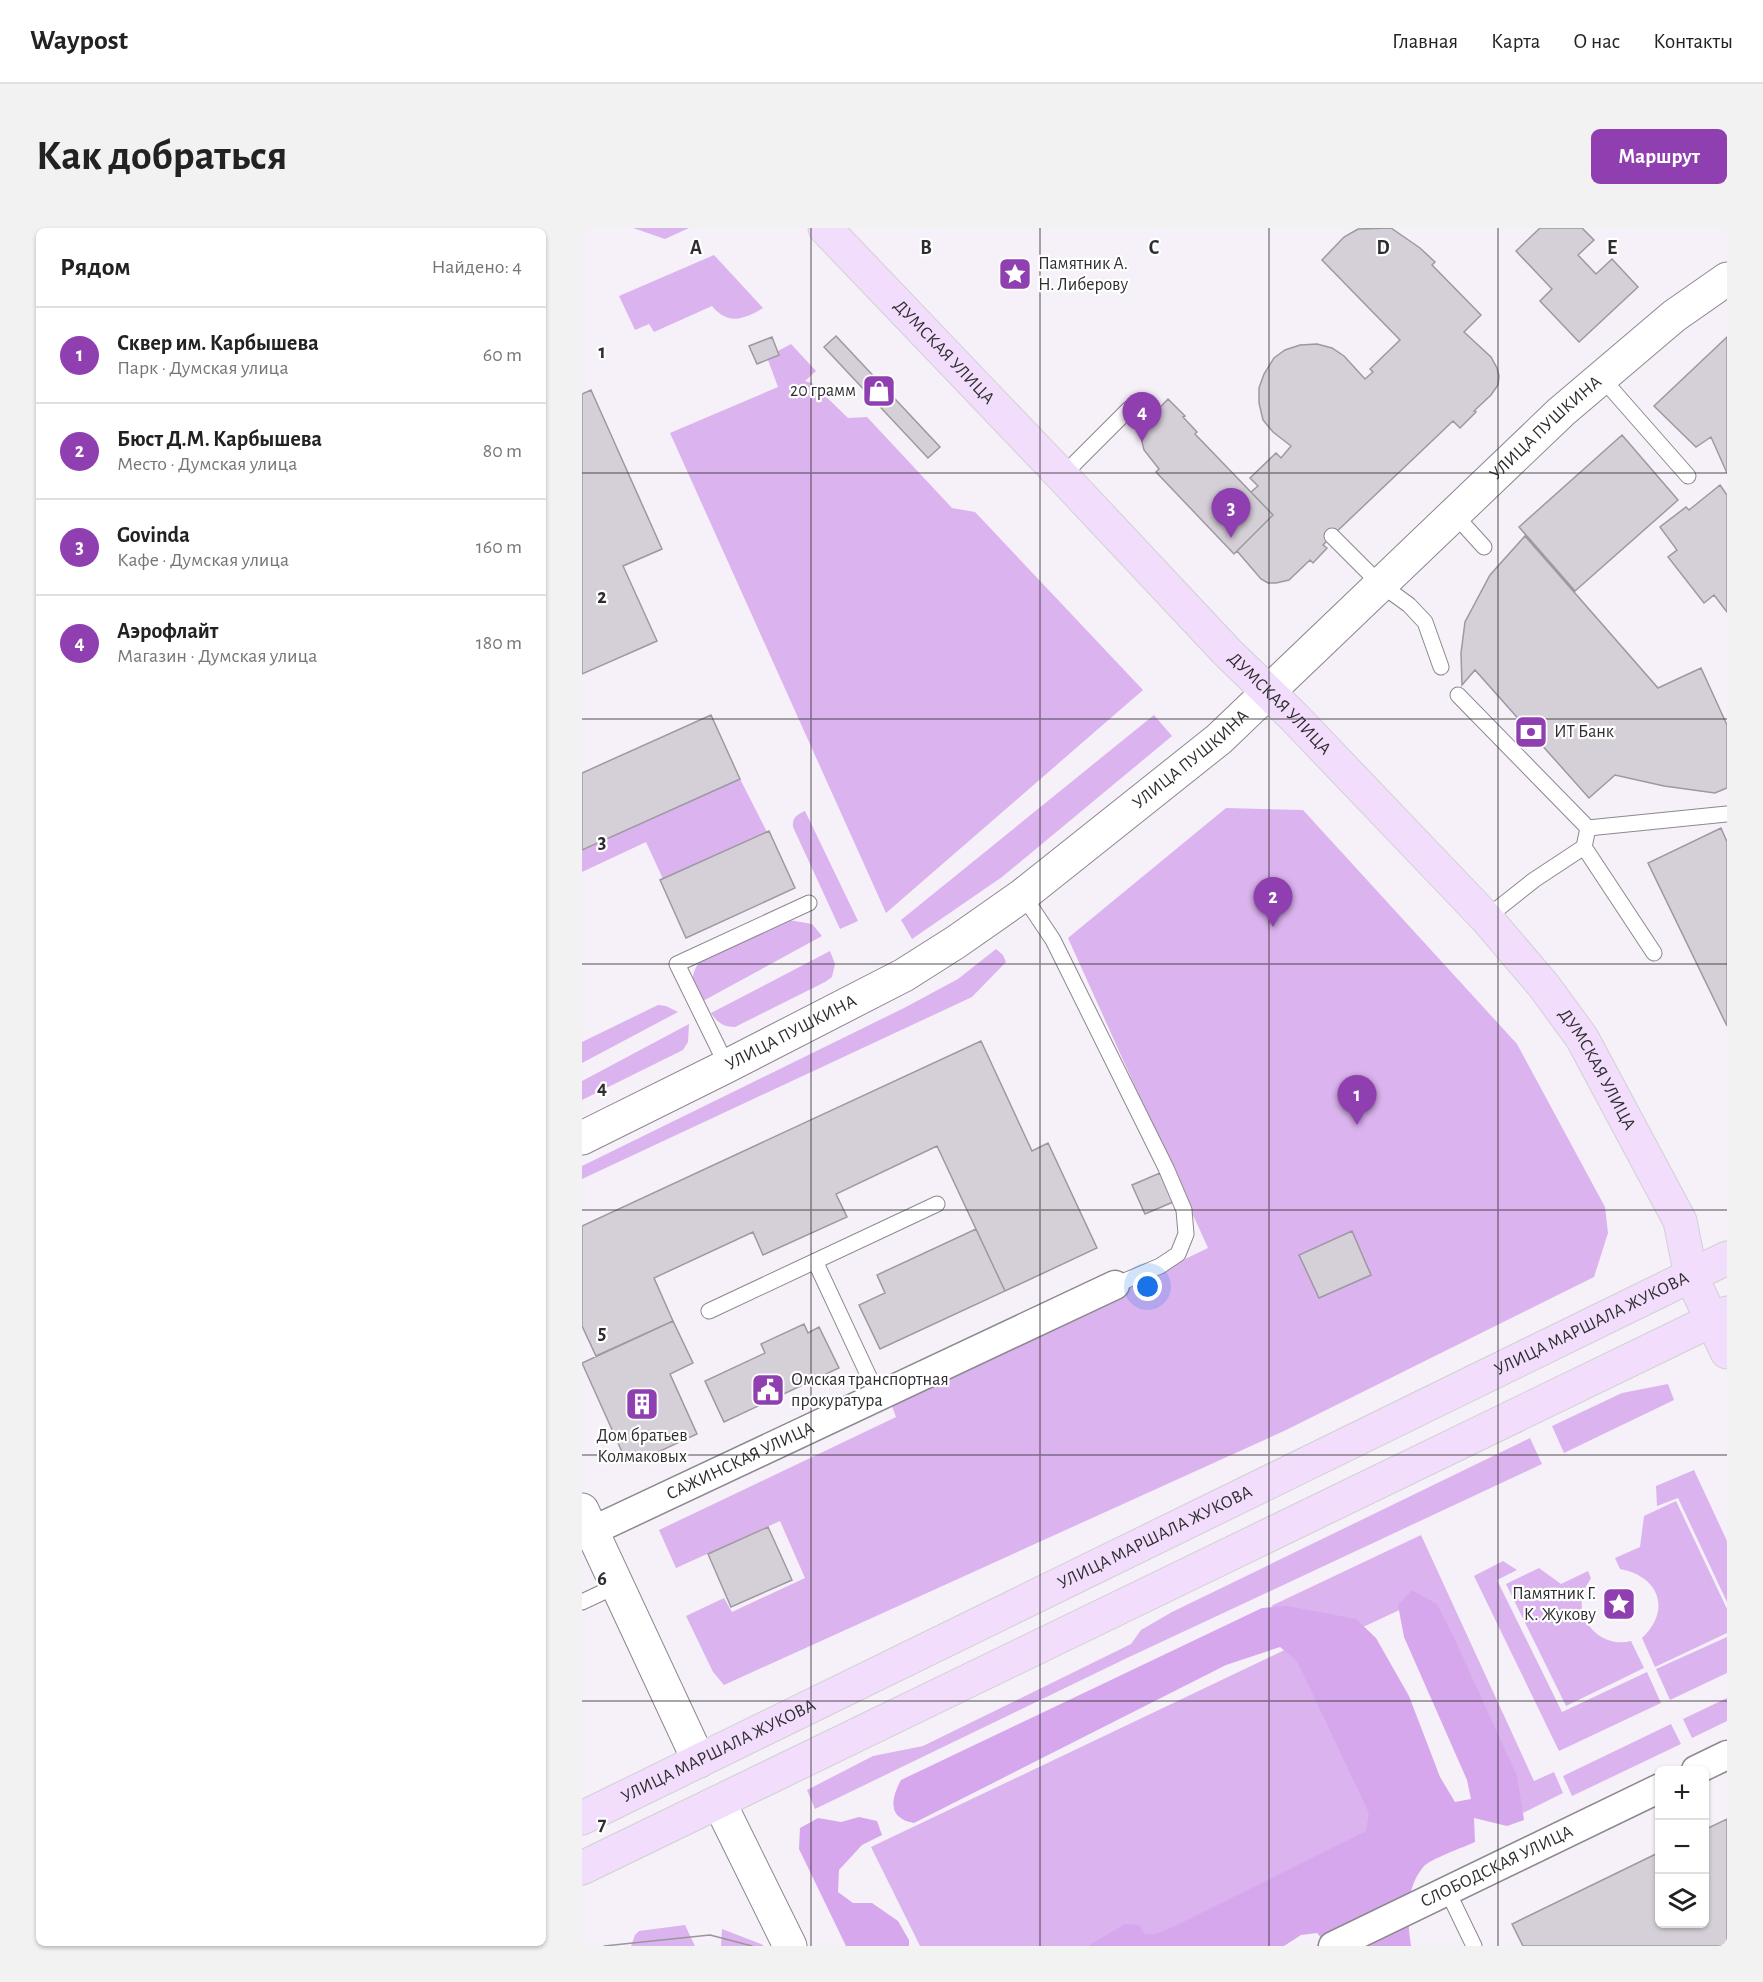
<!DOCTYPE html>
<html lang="ru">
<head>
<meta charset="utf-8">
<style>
	:root { --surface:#fff; --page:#f2f2f2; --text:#222; --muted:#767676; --line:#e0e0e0; --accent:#8f3faf }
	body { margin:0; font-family:"Alegreya Sans",sans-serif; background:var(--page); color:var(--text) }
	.controls { position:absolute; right:18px; bottom:18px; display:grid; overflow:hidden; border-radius:9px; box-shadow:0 2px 4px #0004 }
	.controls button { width:54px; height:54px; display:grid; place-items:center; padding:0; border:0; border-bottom:2px solid var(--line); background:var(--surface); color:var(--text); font:30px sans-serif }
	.you { position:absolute; left:566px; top:1059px; width:21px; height:21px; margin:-15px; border:4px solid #fff; border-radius:50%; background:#1a73e8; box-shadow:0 0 0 9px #1a73e833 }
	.badge { display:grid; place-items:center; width:39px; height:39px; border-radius:50%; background:var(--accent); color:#fff; font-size:20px; font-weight:700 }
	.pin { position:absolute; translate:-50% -50px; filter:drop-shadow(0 2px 3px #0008) }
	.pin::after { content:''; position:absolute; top:32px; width:21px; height:18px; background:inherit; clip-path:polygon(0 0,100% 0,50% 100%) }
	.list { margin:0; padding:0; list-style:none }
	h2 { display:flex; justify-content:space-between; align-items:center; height:78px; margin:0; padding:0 24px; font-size:26px }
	h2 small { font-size:20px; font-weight:400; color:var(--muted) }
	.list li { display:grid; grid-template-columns:39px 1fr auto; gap:18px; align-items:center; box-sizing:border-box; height:96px; padding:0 24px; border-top:2px solid var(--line) }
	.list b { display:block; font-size:22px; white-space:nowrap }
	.list p { margin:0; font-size:20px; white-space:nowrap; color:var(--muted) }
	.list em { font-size:20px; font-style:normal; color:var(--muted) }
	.icon { flex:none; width:33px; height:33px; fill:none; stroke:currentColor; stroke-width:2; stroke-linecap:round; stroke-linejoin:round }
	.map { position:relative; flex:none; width:1145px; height:1718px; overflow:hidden; border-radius:9px }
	header { display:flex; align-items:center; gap:36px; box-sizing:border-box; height:84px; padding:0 30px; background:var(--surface); border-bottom:2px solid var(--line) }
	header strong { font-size:28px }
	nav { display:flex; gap:33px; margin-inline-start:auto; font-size:21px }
	.intro { display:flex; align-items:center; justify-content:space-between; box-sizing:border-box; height:144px; padding:0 36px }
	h1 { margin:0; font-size:42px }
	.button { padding:15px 27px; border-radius:9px; background:var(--accent); color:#fff; font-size:21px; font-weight:700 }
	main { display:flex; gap:36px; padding:0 36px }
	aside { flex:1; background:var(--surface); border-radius:9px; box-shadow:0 2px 4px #0004 }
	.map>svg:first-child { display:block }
	.green { fill:#dbb3ee }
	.forest { fill:#d6a7ec }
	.building { fill:#d5cfd8; stroke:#9e98a0; stroke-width:1.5 }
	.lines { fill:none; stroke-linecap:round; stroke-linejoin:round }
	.lane-casing { stroke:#8d888f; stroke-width:17 }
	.street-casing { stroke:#8d888f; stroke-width:31 }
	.secondary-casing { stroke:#8d888f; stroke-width:35 }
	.primary-casing { stroke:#d1d1d1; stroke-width:35 }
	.lane { stroke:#fff; stroke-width:15 }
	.street { stroke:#fff; stroke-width:28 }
	.secondary { stroke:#fff; stroke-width:33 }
	.primary { stroke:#f2defc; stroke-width:33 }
	.tram { stroke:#99959b; stroke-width:1.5 }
	.grid { fill:none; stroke:#2f2d30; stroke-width:1.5; stroke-opacity:0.55 }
	.labels { text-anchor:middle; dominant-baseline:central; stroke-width:4.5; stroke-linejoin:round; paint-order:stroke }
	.poi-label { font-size:18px; fill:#2f2d30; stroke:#fff; text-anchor:start }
	.street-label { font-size:18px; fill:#2f2d30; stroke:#fff }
	.grid-label { font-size:20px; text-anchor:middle; font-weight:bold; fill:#2f2d30; stroke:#fff; stroke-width:4.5; stroke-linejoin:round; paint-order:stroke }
</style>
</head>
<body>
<header>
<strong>Waypost</strong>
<nav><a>Главная</a><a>Карта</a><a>О нас</a><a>Контакты</a></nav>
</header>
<div class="intro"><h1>Как добраться</h1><a class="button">Маршрут</a></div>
<main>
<aside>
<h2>Рядом<small>Найдено: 4</small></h2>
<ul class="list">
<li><span class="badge">1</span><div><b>Сквер им. Карбышева</b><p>Парк · Думская улица</p></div><em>60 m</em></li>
<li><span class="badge">2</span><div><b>Бюст Д.М. Карбышева</b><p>Место · Думская улица</p></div><em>80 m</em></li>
<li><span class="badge">3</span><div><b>Govinda</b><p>Кафе · Думская улица</p></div><em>160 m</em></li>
<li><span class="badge">4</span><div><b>Аэрофлайт</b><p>Магазин · Думская улица</p></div><em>180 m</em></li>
</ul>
</aside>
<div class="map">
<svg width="1145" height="1718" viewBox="0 0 1145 1718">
	<rect width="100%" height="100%" fill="#f6f0f9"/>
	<!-- green -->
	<path class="green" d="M51 0H107L83 11Z
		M132 27 181 80C163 91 146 98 130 78L72 104 67 96 53 102 37 68Z
		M209 116 234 143 223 153 230 155 266 190 285 189 370 280 393 284 561 462 304 685 88 205 196 159 186 132 197 127 196 123Z
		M572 487 590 508 420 649 330 711 319 692Z
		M158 551 185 604 81 651 64 614 0 644V622Z
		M644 580 721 582 935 816 1023 979 1026 1005 1012 1049 702 1203 142 1457 131 1444 104 1388 142 1370 150 1384 223 1350 198 1293 94 1340 77 1302 314 1189 308 1173 626 1020 486 710Z
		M223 583 276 693 258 701 211 599C210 589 215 587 223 583Z
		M207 692 230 696 240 708 121 773C107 755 108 748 120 729Z
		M414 721 421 727 424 734 390 769 0 951V938L322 780 376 751Z
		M248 723 253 736 250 749 243 754 153 799C141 799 135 794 129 785Z
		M76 777 84 778 96 784 0 835V814Z
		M107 796 106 814 101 822 0 872V853Z
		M1086 1156 1092 1172 982 1225 970 1198 1040 1165Z
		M948 1210 960 1236 545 1430 233 1581 225 1562 291 1528 341 1518 549 1416 559 1402 590 1384Z
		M1112 1242 1145 1313V1374L1096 1270 1075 1278 1074 1258Z
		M1094 1273 1145 1381V1405L1073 1439 1060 1410C1090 1382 1077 1348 1038 1341L1033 1330 1058 1319 1062 1288Z
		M839 1307 952 1553 972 1544 981 1565 941 1585 843 1370 762 1408 689 1378Z
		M921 1333 935 1342 915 1352 980 1484 1065 1444 1079 1475 977 1523 892 1348Z
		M957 1340 979 1356 1006 1343 1009 1350C1007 1354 1004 1358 1002 1362 991 1392 1020 1421 1049 1413L1062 1440 984 1478 924 1356Z
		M1145 1409V1445L1088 1472 1074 1441Z
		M713 1417 801 1604 564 1718H338L289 1619Z
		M1145 1470V1493L1110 1510 1101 1491Z
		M1089 1496 1099 1516 990 1568 981 1548Z
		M103 1697 113 1718H49L53 1707 57 1703Z
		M140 1701 179 1716 182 1718H139Z"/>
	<!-- forest -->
	<path class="forest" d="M830 1362 855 1376 872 1410 935 1548 942 1592 925 1598 892 1590 893 1614C882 1619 849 1631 842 1638 823 1660 825 1691 829 1718H734L742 1713 735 1705 719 1707 702 1718H506L543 1696 557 1697 563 1706H574L591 1699 784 1603 787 1585 715 1433 698 1419 644 1437 332 1595C305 1590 309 1571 319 1552L680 1380 705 1378 774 1391 794 1410 827 1468 858 1549 873 1574 889 1571 885 1552 822 1409 816 1377Z
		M277 1589 295 1593 300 1607 280 1617 257 1642 256 1664 271 1675H290L316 1693 327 1712V1718H264L217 1621 218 1600 236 1590 259 1594Z"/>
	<!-- building -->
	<path class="building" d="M809 0 838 20 853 34 850 37 899 87 882 104 909 129 915 140 917 148 916 157 909 167 892 183 894 184 878 200 871 193 750 308 741 317 745 320 731 335 728 332 707 352 694 355H686L679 351 655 323 691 287 669 264 676 258 668 250 694 225 699 230 709 218 691 204 681 192 677 175V160L682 146 692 130 703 122 718 117 735 116 750 120 762 128 783 151 791 144 788 141 818 112 740 32 762 9 776 1Z
		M958 0H1000L1012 12 996 27 1014 46 1030 31 1056 59 997 114 958 73 970 61 934 23Z
		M254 108 358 219 346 230 242 119Z
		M190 109 197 127 175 136 167 118Z
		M1145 109V245L1129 209 1114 219 1072 178Z
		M9 162 80 321 41 338 75 413 0 446V166Z
		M586 171 603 188 601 189 615 204 613 206 691 287 652 326 574 244 577 241 562 222 560 214 561 200 565 193Z
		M1040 207 1096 272 993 363 937 299Z
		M1138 257 1145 267V384L1132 367 1122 375 1086 329 1095 322 1078 299 1104 279 1107 282Z
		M943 308 1076 460 1119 440 1145 497V560L1133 565 1082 558 1033 547 1007 570 893 442 880 457 879 425 883 394 908 347Z
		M129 487 158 551 0 622V545Z
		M1139 600 1145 614V798L1066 635Z
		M187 603 213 660 104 710 78 652Z
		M399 813 450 923 466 915 515 1020 423 1063 355 918 254 966 265 989 181 1027 171 1004 72 1050 91 1093 14 1128 0 1098V998Z
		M578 945 591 974 563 986 550 957Z
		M394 1001 423 1063 298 1121 277 1077 303 1065 295 1047Z
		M770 1003 789 1047 737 1070 717 1027Z
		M91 1093 111 1135 88 1146 115 1206 59 1232 41 1226 0 1135Z
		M222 1096 226 1105 237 1099 257 1140 142 1194 123 1153 183 1125 179 1116Z
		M186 1299 210 1352 149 1379 126 1326Z
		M1145 1591V1718H941L930 1696 1078 1624V1696H1122V1602Z"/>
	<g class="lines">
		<defs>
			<path id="lane" d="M1019 149 1106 248
				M480 248 547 181
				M872 286 902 319
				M750 308 798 356 827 377 843 394 859 439
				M876 467 1006 600 1002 619
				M1006 600 1145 586
				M441 667 471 712 584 940 602 982 604 1006 596 1026 578 1038 533 1057
				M904 690 952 652 1002 619 1072 725
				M145 838 95 736 227 675
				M233 1033 296 1168
				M127 1083 355 976
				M0 1374 34 1358
				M866 1664 892 1718"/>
			<g id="street">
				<path id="s1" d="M10 1303 533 1057"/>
				<path d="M1114 1542 1145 1527"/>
				<path id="s2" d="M751 1718 1078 1560"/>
			</g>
			<g id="secondary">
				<path id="s3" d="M0 910 145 838 322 747 374 714 441 667 637 511 979 184 1092 88 1145 51"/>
				<path d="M0 1282 117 1533"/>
				<path d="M137 1574 208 1718"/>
			</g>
			<g id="primary">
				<path id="s4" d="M243 0 480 248 646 425 712 489 904 690 962 758 1000 810 1098 993 1109 1048 1145 1124"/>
				<path id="s5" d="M0 1590 1145 1030"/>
				<path d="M0 1640 1145 1085"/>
			</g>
		</defs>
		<!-- lane casing -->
		<use href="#lane" class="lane-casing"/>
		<!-- street casing -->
		<use href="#street" class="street-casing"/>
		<!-- secondary casing -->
		<use href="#secondary" class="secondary-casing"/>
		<!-- primary casing -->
		<use href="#primary" class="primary-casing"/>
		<!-- lane -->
		<use href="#lane" class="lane"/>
		<!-- street -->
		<use href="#street" class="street"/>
		<!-- secondary -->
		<use href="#secondary" class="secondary"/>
		<!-- primary -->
		<use href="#primary" class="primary"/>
		<!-- tram -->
		<path class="tram" d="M22 1718 128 1707 170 1718"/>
	</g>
	<!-- grid -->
	<path class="grid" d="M229 0V1718M458 0V1718M687 0V1718M916 0V1718M0 245H1145M0 491H1145M0 736H1145M0 982H1145M0 1227H1145M0 1473H1145"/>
	<!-- icons -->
	<defs>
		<symbol id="sight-square" viewBox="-11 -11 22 22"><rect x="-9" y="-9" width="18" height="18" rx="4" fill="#8f3faf" stroke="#fff"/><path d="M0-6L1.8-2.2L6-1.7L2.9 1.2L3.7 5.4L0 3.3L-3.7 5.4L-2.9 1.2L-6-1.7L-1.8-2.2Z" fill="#fff"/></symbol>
		<symbol id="shop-square" viewBox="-11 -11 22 22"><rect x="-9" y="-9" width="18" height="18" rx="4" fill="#8f3faf" stroke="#fff"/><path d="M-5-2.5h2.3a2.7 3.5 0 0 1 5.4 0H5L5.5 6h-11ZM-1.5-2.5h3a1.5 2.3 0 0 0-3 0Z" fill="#fff"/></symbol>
		<symbol id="bank-square" viewBox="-11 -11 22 22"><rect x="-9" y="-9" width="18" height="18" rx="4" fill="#8f3faf" stroke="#fff"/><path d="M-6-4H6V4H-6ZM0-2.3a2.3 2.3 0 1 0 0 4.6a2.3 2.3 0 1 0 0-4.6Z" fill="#fff"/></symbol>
		<symbol id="civic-square" viewBox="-11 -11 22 22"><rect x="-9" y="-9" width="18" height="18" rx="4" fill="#8f3faf" stroke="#fff"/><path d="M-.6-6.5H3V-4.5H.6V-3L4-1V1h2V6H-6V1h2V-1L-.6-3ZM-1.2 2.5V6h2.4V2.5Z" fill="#fff"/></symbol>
		<symbol id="building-square" viewBox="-11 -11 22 22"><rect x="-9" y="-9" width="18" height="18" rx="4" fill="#8f3faf" stroke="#fff"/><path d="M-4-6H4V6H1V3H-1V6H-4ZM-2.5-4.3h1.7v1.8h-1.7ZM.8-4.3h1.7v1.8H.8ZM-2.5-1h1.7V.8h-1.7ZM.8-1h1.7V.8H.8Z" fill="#fff"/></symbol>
	</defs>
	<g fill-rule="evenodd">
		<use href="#sight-square" x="414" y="27" width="38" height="38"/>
		<use href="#shop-square" x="278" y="144" width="38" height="38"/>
		<use href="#bank-square" x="930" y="485" width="38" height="38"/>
		<use href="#civic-square" x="167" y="1143" width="38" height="38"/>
		<use href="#building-square" x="41" y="1157" width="38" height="38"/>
		<use href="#sight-square" x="1018" y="1357" width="38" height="38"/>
	</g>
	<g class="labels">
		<!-- poi labels -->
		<g class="poi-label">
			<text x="456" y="36">Памятник А.<tspan x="456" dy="21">Н. Либерову</tspan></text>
			<text x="274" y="163" text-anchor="end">20 грамм</text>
			<text x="972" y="504">ИТ Банк</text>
			<text x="209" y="1152">Омская транспортная<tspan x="209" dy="21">прокуратура</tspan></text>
			<text x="60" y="1208" text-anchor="middle">Дом братьев<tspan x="60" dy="21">Колмаковых</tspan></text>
			<text x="1014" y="1366" text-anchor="end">Памятник Г.<tspan x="1014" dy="21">К. Жукову</tspan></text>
		</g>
		<!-- street labels -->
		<g class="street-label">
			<text stroke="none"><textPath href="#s4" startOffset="172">ДУМСКАЯ УЛИЦА</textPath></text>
			<text stroke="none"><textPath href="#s3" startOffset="1206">УЛИЦА ПУШКИНА</textPath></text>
			<text stroke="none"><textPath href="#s4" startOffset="658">ДУМСКАЯ УЛИЦА</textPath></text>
			<text stroke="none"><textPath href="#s3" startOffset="720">УЛИЦА ПУШКИНА</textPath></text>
			<text stroke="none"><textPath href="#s3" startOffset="234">УЛИЦА ПУШКИНА</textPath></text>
			<text stroke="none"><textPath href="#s4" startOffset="1144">ДУМСКАЯ УЛИЦА</textPath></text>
			<text stroke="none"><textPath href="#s5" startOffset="1124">УЛИЦА МАРШАЛА ЖУКОВА</textPath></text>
			<text stroke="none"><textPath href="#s1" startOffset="164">САЖИНСКАЯ УЛИЦА</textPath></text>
			<text stroke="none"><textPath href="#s5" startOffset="638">УЛИЦА МАРШАЛА ЖУКОВА</textPath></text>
			<text stroke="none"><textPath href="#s5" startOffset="152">УЛИЦА МАРШАЛА ЖУКОВА</textPath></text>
			<text stroke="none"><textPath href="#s2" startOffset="182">СЛОБОДСКАЯ УЛИЦА</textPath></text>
		</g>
	</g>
	<g class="grid-label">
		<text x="114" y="26">A</text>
		<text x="344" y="26">B</text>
		<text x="572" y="26">C</text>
		<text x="801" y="26">D</text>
		<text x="1030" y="26">E</text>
		<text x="20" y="130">1</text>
		<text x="20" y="375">2</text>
		<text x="20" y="620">3</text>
		<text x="20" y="866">4</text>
		<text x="20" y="1111">5</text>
		<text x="20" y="1357">6</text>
		<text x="20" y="1602">7</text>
	</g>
</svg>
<div class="controls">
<button>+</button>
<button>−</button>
<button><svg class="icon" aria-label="layers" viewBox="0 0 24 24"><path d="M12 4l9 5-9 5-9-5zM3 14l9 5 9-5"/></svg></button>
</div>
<div class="you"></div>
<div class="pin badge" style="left:775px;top:897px">1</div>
<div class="pin badge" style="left:691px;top:699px">2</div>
<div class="pin badge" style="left:649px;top:310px">3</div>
<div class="pin badge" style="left:560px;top:214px">4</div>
</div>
</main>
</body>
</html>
